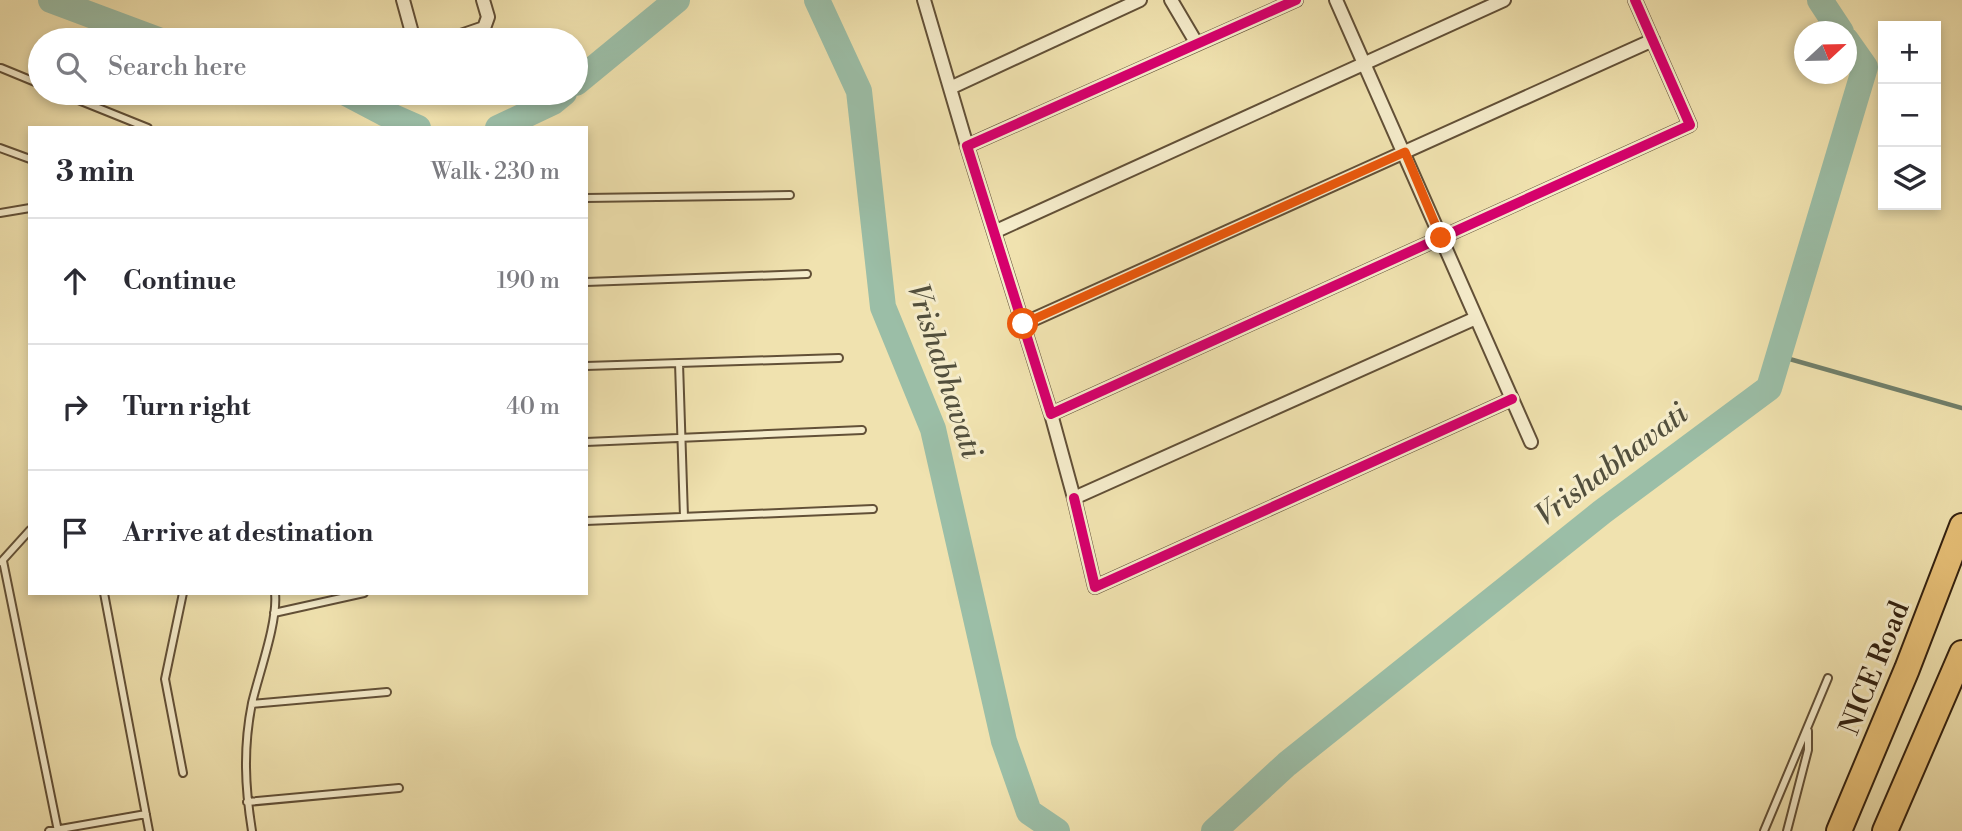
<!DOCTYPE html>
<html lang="en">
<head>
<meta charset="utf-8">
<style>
	:root { --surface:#fff; --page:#f2f2f3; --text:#2b2b33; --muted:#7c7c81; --line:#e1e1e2 }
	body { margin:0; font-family:"Libre Bodoni",serif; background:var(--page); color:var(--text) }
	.controls { position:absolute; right:21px; top:21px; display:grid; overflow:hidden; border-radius:0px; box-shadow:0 4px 10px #0003 }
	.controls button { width:63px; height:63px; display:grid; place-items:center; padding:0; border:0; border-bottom:2px solid var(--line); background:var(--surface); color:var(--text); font:35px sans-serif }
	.compass { position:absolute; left:1794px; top:21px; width:63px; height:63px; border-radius:50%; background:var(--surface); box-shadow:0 4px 10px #0003; rotate:68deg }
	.stop { position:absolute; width:21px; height:21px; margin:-16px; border:5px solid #ea580c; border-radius:50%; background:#fff }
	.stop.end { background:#ea580c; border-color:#fff; box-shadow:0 2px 7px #0008 }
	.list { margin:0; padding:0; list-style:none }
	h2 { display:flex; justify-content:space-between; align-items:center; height:91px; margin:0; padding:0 28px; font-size:30px }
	h2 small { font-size:23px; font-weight:400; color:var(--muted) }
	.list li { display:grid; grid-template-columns:46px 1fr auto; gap:21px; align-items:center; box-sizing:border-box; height:126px; padding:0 28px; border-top:2px solid var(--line) }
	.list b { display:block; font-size:26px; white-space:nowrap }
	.list em { font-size:23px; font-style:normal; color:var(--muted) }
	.icon { flex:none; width:38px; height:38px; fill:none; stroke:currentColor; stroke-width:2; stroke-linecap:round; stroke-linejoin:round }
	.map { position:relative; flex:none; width:1962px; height:831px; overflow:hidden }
	.search { position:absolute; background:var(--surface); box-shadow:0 4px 10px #0003; left:28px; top:28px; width:560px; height:77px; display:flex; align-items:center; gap:18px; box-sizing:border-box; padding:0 24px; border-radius:38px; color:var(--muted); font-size:26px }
	.panel { position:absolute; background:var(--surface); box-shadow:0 4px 10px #0003; left:28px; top:126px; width:560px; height:469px; border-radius:0px }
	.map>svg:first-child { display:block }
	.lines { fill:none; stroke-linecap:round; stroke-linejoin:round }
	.stream { stroke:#717f6a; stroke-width:4.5 }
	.river { stroke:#9bbea7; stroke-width:26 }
	.service-casing { stroke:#625037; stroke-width:10 }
	.minor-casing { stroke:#625037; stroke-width:16 }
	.motorway-casing { stroke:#32200f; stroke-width:28 }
	.service { stroke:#f5eccb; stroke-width:6 }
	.minor { stroke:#f5eccb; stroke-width:12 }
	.motorway { stroke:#e8c178; stroke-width:24 }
	.cycleway-casing { stroke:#f5eccb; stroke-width:15 }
	.cycleway { stroke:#d6006c; stroke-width:10 }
	.route { stroke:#ea580c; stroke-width:9 }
	.labels { text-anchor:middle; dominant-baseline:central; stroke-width:6; stroke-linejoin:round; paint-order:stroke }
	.street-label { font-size:28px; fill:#32200f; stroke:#f5eccb }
	.water-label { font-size:30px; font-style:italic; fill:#524f3d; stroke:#f5eccb }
</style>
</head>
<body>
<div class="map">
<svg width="1962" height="831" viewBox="0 0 1962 831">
	<rect width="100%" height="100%" fill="#f0e2af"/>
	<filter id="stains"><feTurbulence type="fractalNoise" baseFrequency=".00286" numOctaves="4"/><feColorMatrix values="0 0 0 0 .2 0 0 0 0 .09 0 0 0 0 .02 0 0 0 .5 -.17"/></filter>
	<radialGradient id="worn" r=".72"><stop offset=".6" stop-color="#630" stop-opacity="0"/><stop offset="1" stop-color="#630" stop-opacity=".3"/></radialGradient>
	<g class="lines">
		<!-- stream -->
		<path class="stream" d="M1779 356 1962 408"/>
		<!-- river -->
		<path class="river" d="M51 0 158 40
			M817 0 859 91 883 307 933 429 1004 741 1029 812 1057 831
			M1820 0 1841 32
			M576 83 677 0
			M346 93 384 113 418 128
			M498 128 553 102 564 93
			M1214 831 1287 764 1602 512 1769 388 1865 67 1846 40"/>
		<defs>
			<path id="service" d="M1 68 40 84
				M61 93 148 128
				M0 148 30 159
				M586 198 790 195
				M0 213 30 208
				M586 282 807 274
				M679 363 684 517
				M586 366 839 358
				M586 442 862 430
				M586 521 873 509
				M3 561 58 831
				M1 562 30 530
				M104 593 149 831
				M274 613 364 593
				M252 704 387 692
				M183 773 165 679 183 593
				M247 802 399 788
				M49 831 146 814
				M252 831C245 787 243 748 252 703 259 673 278 622 275 593
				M1764 831 1828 678
				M1787 831 1808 750V731"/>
			<path id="minor" d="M403 0 414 40
				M924 0 967 146
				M1171 0 1197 44
				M1296 0 967 146 1051 414 1690 125 1635 0
				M1336 0 1531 442
				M449 40 484 28 488 17 483 0
				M950 88 1140 0
				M994 232 1504 0
				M1023 324 1653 40
				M1051 414 1074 498 1476 318
				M1074 498 1095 587 1512 399"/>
			<path id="motorway" d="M1839 831 1907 669 1962 526
				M1885 831 1962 653"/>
		</defs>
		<!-- service casing -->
		<use href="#service" class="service-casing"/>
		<!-- minor casing -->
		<use href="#minor" class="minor-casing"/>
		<!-- motorway casing -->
		<use href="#motorway" class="motorway-casing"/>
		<!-- service -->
		<use href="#service" class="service"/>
		<!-- minor -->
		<use href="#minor" class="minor"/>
		<!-- motorway -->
		<use href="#motorway" class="motorway"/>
		<defs>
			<path id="cycleway" d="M1296 0 967 146 1051 414 1690 125 1635 0
				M1074 498 1095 587 1512 399"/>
		</defs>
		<!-- cycleway casing -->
		<use href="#cycleway" class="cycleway-casing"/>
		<!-- cycleway -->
		<use href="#cycleway" class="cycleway"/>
	</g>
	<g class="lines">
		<!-- route -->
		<path class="route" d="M1023 324 1405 152 1441 238"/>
	</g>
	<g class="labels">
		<!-- street labels -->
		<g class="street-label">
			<text transform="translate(1875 668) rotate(-68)">NICE Road</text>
		</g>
		<!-- water labels -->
		<g class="water-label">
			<text transform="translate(944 371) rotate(72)">Vrishabhavati</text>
			<text transform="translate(1612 465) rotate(-37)">Vrishabhavati</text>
		</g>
	</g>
	<rect width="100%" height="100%" filter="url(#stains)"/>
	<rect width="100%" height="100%" fill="url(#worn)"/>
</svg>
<div class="controls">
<button>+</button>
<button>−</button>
<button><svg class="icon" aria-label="layers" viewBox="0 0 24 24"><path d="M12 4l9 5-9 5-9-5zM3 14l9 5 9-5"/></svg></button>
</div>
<svg class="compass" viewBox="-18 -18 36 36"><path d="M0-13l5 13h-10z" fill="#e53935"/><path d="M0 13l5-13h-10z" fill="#7c7c81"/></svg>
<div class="stop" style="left:1023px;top:324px"></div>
<div class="stop end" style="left:1441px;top:238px"></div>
<div class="search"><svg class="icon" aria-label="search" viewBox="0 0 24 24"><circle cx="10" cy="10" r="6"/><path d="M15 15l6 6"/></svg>Search here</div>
<section class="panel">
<h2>3 min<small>Walk · 230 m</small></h2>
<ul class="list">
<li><svg class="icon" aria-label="ahead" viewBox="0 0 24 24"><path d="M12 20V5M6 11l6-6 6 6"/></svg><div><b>Continue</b></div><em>190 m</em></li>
<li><svg class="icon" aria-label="right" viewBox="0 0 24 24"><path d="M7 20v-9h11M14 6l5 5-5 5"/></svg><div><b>Turn right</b></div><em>40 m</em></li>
<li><svg class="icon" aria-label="arrive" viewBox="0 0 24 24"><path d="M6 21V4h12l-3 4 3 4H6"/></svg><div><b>Arrive at destination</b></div></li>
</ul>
</section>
</div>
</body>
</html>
